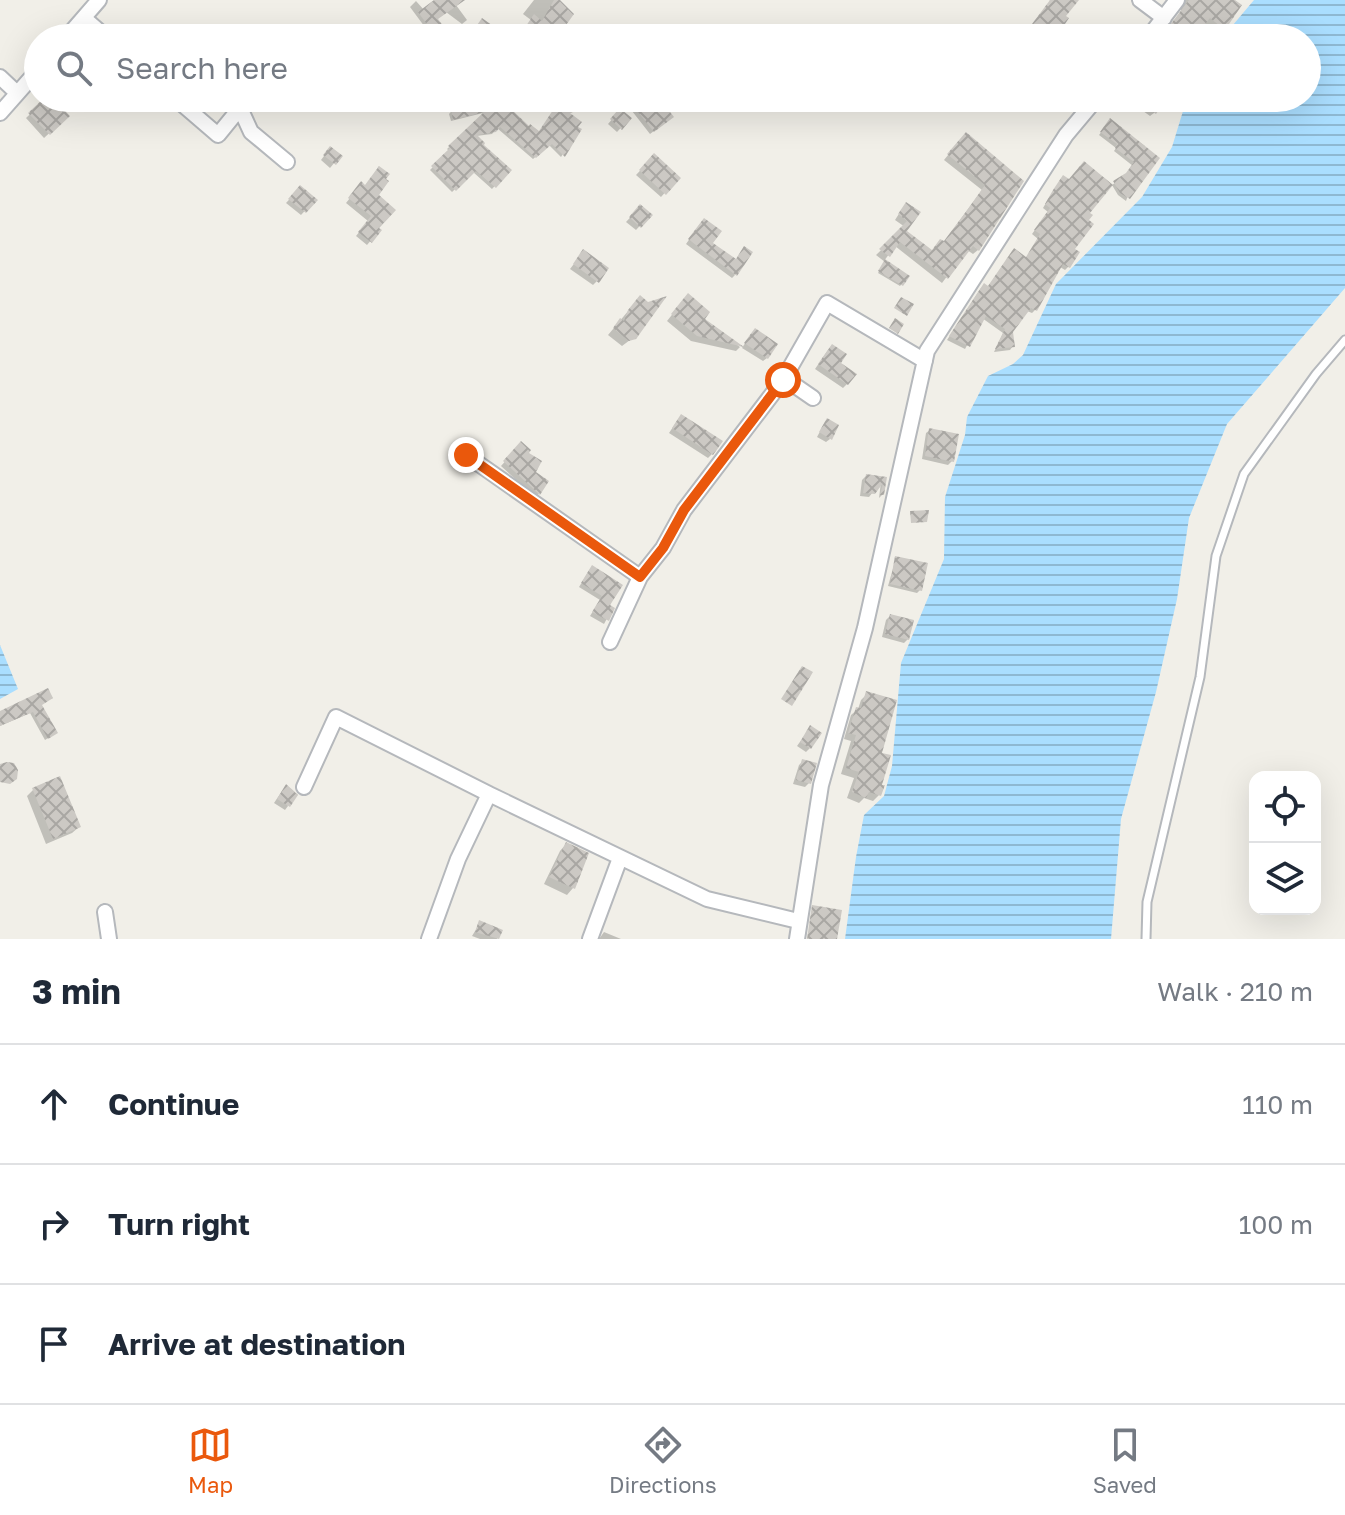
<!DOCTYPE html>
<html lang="en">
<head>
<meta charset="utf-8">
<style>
	:root { --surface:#fff; --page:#f6f6f7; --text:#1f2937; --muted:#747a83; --line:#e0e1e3; --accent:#ea580c }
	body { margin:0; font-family:"Golos Text",sans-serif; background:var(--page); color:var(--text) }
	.controls { position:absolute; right:24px; bottom:24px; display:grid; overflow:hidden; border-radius:16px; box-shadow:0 8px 32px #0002 }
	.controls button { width:72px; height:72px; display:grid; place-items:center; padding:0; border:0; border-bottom:2px solid var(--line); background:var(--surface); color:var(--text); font:40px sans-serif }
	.stop { position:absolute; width:24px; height:24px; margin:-18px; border:6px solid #ea580c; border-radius:50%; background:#fff }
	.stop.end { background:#ea580c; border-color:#fff; box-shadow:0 2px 8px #0008 }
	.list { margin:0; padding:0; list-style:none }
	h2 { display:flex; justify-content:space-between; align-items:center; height:104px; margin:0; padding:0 32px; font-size:34px }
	h2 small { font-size:26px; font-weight:400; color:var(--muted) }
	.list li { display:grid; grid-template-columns:52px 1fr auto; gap:24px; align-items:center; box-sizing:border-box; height:120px; padding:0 32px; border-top:2px solid var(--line) }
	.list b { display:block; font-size:30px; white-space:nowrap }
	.list em { font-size:26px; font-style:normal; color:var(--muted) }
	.icon { flex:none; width:44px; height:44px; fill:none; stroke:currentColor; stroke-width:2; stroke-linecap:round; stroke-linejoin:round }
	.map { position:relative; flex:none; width:1345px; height:939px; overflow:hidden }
	.search { position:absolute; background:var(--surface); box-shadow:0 8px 32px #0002; left:24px; right:24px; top:24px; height:88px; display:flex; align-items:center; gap:20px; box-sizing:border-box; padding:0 28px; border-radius:44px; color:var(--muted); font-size:30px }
	.sheet { height:464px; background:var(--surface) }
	nav { display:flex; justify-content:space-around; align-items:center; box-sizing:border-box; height:112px; border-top:2px solid var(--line); background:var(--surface); font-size:22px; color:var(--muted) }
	nav a { display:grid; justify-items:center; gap:4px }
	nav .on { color:var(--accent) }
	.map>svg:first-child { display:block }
	.water { fill:url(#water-rules) }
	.shadow { fill:#0003 }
	.building { fill:url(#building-cross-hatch) }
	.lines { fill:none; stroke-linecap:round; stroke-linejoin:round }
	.service-casing { stroke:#b5b8bc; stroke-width:11 }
	.minor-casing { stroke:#b5b8bc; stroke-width:18 }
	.service { stroke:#fff; stroke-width:7 }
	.minor { stroke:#fff; stroke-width:14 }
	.route { stroke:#ea580c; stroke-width:10 }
</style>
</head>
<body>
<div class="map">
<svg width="1345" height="939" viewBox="0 0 1345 939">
	<defs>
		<pattern id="water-rules" width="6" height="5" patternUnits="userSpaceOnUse" patternTransform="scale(2)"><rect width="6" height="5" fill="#aadeff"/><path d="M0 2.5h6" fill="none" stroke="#8eb8d2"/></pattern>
		<pattern id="building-cross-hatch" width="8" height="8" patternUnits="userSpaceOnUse" patternTransform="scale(2)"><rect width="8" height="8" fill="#ccc9c4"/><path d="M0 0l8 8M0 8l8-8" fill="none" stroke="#a9a7a3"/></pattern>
	</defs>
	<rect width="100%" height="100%" fill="#f1efe8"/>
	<!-- water -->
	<path class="water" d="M1254 0H1345V288L1227 424 1189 518 1177 599 1156 692 1121 819 1111 939H845L856 857 864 815 884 796 892 766 901 663 944 559 945 497 965 435 967 417 988 376 1013 364 1023 355 1056 284 1142 197 1172 147 1187 98H1307V38H1222Z
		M0 645 18 689 0 699Z"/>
	<!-- shadow -->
	<path class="shadow" d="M434 0H462L456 5 467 20 462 24 434 3Z
		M534 0H557L572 14 558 38H519L531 20 523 14Z
		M1049 0H1076L1063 17 1059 38H1043L1030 28 1051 1Z
		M1185 0H1232L1224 28 1219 34 1204 23 1192 38H1162L1181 13V3Z
		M416 1 449 38H433L410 7Z
		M483 20 506 38H483L474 31Z
		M47 98H51L68 116 44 138 26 118Z
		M454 98H514L505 106 529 128 538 134 562 98H579L582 108 568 114 579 130 561 157 549 145 533 159 497 128 492 134 476 136 481 145 509 170 492 189 473 172 452 192 430 170 449 151 447 149 487 112 451 121 449 114 459 103Z
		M591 98H610L602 106Z
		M643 98H654L668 120 650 134 632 111Z
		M1125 98H1158L1154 113 1150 116Z
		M620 110 629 119 617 132 608 124Z
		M1110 121 1145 146 1126 201 1118 195 1112 185 1126 175 1133 166 1114 151 1116 148 1099 135Z
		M961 139 1022 182 978 250 973 254 967 250 942 283 895 246 884 261 908 277 900 286 878 273 885 262 876 255 905 227 895 220 902 209 918 213 904 232 932 252 943 243 982 190 944 160Z
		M327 152 340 156 330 168 321 160Z
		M654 156 678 178 661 197 636 175Z
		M301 187 315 200 301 215 286 203Z
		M365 187 377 195 376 228 379 231 367 245 356 236 368 221 346 203 358 188Z
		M1050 196 1087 213 1068 267 1065 270 1060 267 1035 310 1032 313 1027 311 1011 332 1013 346 1010 350 994 352 1003 333 982 318 965 349 947 340 981 288H988L1026 259 1038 239 1032 234 1048 212 1043 208Z
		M640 207 650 215 636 230 626 222Z
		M700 224 710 243 735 275 732 278 686 244Z
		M580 256 597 281 593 285 570 269Z
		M683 301 702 319 740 347 736 351 691 341 667 321Z
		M634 304V337L622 346 608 335Z
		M751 334 767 358 763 361 742 348Z
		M828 350 839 364 847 384 843 388 815 369Z
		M677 421 712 454 708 458 669 433Z
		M824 424 830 439 826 442 817 437Z
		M930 430 952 461 948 465 922 459 926 433Z
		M521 444 539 494 535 497 501 466Z
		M866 476 884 478 883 494 879 498 881 482 869 497 860 496 862 480Z
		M896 558 920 590 917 593 888 586Z
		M589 571 607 605 612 609 604 624 590 616 600 600 579 587Z
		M890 616 908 639 904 643 882 637 886 620Z
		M867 694 879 754V795L873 801 864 798 859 803 847 798 854 778 841 774 851 741 844 739 851 715 858 709 861 700Z
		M40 705 53 735 45 740 30 713 0 726V713Z
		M807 732 810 748 806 752 797 746Z
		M803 761 809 783 805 787 793 784 799 765Z
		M33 790 79 827 72 833 46 844 27 796Z
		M282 791 288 806 285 810 274 803Z
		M566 844 586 854 573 888 567 895 544 884 560 851Z
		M480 923 500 931 497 939H480L472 936Z
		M604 932 621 939H599Z"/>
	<!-- building -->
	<path class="building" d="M434 0H465L438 19 452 38H437L418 12Z
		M554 0H560L574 14 561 32 568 38H518L534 14 542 21Z
		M1050 0H1079L1066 16 1069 18 1063 27 1067 30 1061 38H1050L1032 24Z
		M1189 0H1235L1242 5 1225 30 1210 18 1194 38H1171L1164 33Z
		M482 18 510 38H488L475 28Z
		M44 98H53L70 116 50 135 28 113Z
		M461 98H523L524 102 508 106 529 126 530 124 539 131 557 104 561 107 572 98H581L585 108 570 113 582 122 578 127 582 129 565 157 552 144 536 158 500 127 496 132 477 135 485 143 484 145 512 170 496 188 476 171 456 191 431 166 450 148 448 146 484 112 453 120 451 109Z
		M642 98H659L674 117 654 132 634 107Z
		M1134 98H1167L1156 114Z
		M618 110H622L632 118 622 130 610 119Z
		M1110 118 1160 158 1130 199 1120 193 1113 181 1126 173 1134 162 1115 148 1117 144 1100 132Z
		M966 132 1024 181 979 251 973 246 948 279 900 242 890 257 879 249 907 221 898 214 906 202 921 212 907 231 932 250 940 239 944 241 965 213 985 185 947 154Z
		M330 146 343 156 336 165 323 155Z
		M654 153 681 178 666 195 639 170Z
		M1084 161 1113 185 1090 213 1093 215 1089 220 1094 224 1075 249 1080 252 1070 268 1063 264 1037 311 1031 308 1013 332 1015 347 995 349 1005 329 986 316 970 347 949 336 984 283 988 286 1014 248 1026 257 1040 234 1034 230 1050 208 1045 204 1053 190 1063 175 1069 179Z
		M379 166 390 174 386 179 389 181 379 195 396 210 379 228 382 230 372 243 358 232 371 216 348 198 361 181 365 185Z
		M300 185 318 200 306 213 288 199Z
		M640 204 653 215 641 228 629 217Z
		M704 218 722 231 713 243 736 259 744 246 753 252 737 276 688 239Z
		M583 249 609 268 599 283 573 264Z
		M885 259 910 276 903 286 878 271Z
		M688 293 710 312 705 319 744 347 697 336 671 314Z
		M640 295 648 302 667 296 636 339 629 341 613 328 620 318 624 321 628 310Z
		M901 297 914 304 907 316 894 308Z
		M895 318 904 324 898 334 889 328Z
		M755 328 778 344 768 359 744 343Z
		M832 344 847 354 841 363 857 374 848 385 818 364Z
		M681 414 723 441 713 455 672 428Z
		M827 418 839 425 832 440 819 432Z
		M929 428 959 434 954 462 925 456Z
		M521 441 531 450 529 453 542 461 536 472 549 481 540 495 503 461Z
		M866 474 887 477 884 495H880L883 483 875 494 863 493Z
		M929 510 927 522 911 523 910 511Z
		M895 556 928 563 922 591 890 584Z
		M592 565 623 585 610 605 615 608 609 621 592 612 602 596 581 583Z
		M890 614 914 620 909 640 885 634Z
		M802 666 813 672 792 706 781 699Z
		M48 688 53 698 42 705 58 733 48 739 33 712 0 726V711Z
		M866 691 897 700 882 753 891 755 882 785H885L881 796 869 792 866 798 852 792 859 772 846 768 856 735 848 733 856 707 861 708Z
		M810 725 822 733 811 749 800 742Z
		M802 759 817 763 811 784 796 780Z
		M7 762 14 763 18 770 17 779 10 784 0 782V764Z
		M60 776 81 827 53 839 32 788Z
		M286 784 298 795 290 807 277 799Z
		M566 842 589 853 575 889 549 877Z
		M812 905 842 910 837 939H807Z
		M479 920 503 930 499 939 475 932Z"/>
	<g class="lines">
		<defs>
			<path id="service" d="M1146 939 1147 902 1200 677 1216 556 1244 474 1316 374 1345 340"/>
			<path id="minor" d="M1140 0 1164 18
				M84 18 107 38
				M66 38 99 0
				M1148 38 1177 0
				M0 77 17 93
				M175 98 218 135 240 108 251 132 287 162
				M0 113 38 70
				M784 378 813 398
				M466 455 640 577
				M610 642 640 577 663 548 684 510 783 380 827 303 925 361
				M304 787 336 717 489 794
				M105 912 109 939
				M429 939 458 859 489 794 707 899 798 921
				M590 939 620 858
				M797 939 821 785 865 628 927 351 1066 135 1097 98"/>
		</defs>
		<!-- service casing -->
		<use href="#service" class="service-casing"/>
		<!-- minor casing -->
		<use href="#minor" class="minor-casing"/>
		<!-- service -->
		<use href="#service" class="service"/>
		<!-- minor -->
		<use href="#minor" class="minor"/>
	</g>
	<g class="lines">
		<!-- route -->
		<path class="route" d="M466 455 640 577 663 548 684 510 783 380"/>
	</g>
</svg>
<div class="controls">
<button><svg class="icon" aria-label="locate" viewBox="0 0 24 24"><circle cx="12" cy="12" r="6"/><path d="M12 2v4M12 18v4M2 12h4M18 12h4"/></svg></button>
<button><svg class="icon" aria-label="layers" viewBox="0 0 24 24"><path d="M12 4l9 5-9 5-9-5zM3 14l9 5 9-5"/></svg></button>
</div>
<div class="stop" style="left:783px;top:380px"></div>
<div class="stop end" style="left:466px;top:455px"></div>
<div class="search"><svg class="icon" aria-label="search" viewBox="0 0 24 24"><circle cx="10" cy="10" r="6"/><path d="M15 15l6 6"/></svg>Search here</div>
</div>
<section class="sheet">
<h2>3 min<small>Walk · 210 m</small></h2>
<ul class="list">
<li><svg class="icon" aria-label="ahead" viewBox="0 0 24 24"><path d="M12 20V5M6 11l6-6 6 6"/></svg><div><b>Continue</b></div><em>110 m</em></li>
<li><svg class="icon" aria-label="right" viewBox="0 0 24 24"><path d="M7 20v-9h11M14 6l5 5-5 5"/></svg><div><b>Turn right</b></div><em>100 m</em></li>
<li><svg class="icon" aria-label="arrive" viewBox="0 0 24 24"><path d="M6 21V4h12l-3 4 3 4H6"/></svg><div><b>Arrive at destination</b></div></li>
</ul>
</section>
<nav>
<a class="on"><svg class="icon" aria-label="map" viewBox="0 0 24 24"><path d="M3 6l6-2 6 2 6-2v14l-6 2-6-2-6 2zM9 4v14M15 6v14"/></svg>Map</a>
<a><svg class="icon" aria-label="directions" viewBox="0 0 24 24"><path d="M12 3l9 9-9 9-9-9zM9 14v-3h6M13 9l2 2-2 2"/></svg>Directions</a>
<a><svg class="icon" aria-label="saved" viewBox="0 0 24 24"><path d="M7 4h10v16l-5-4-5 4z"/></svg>Saved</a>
</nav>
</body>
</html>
